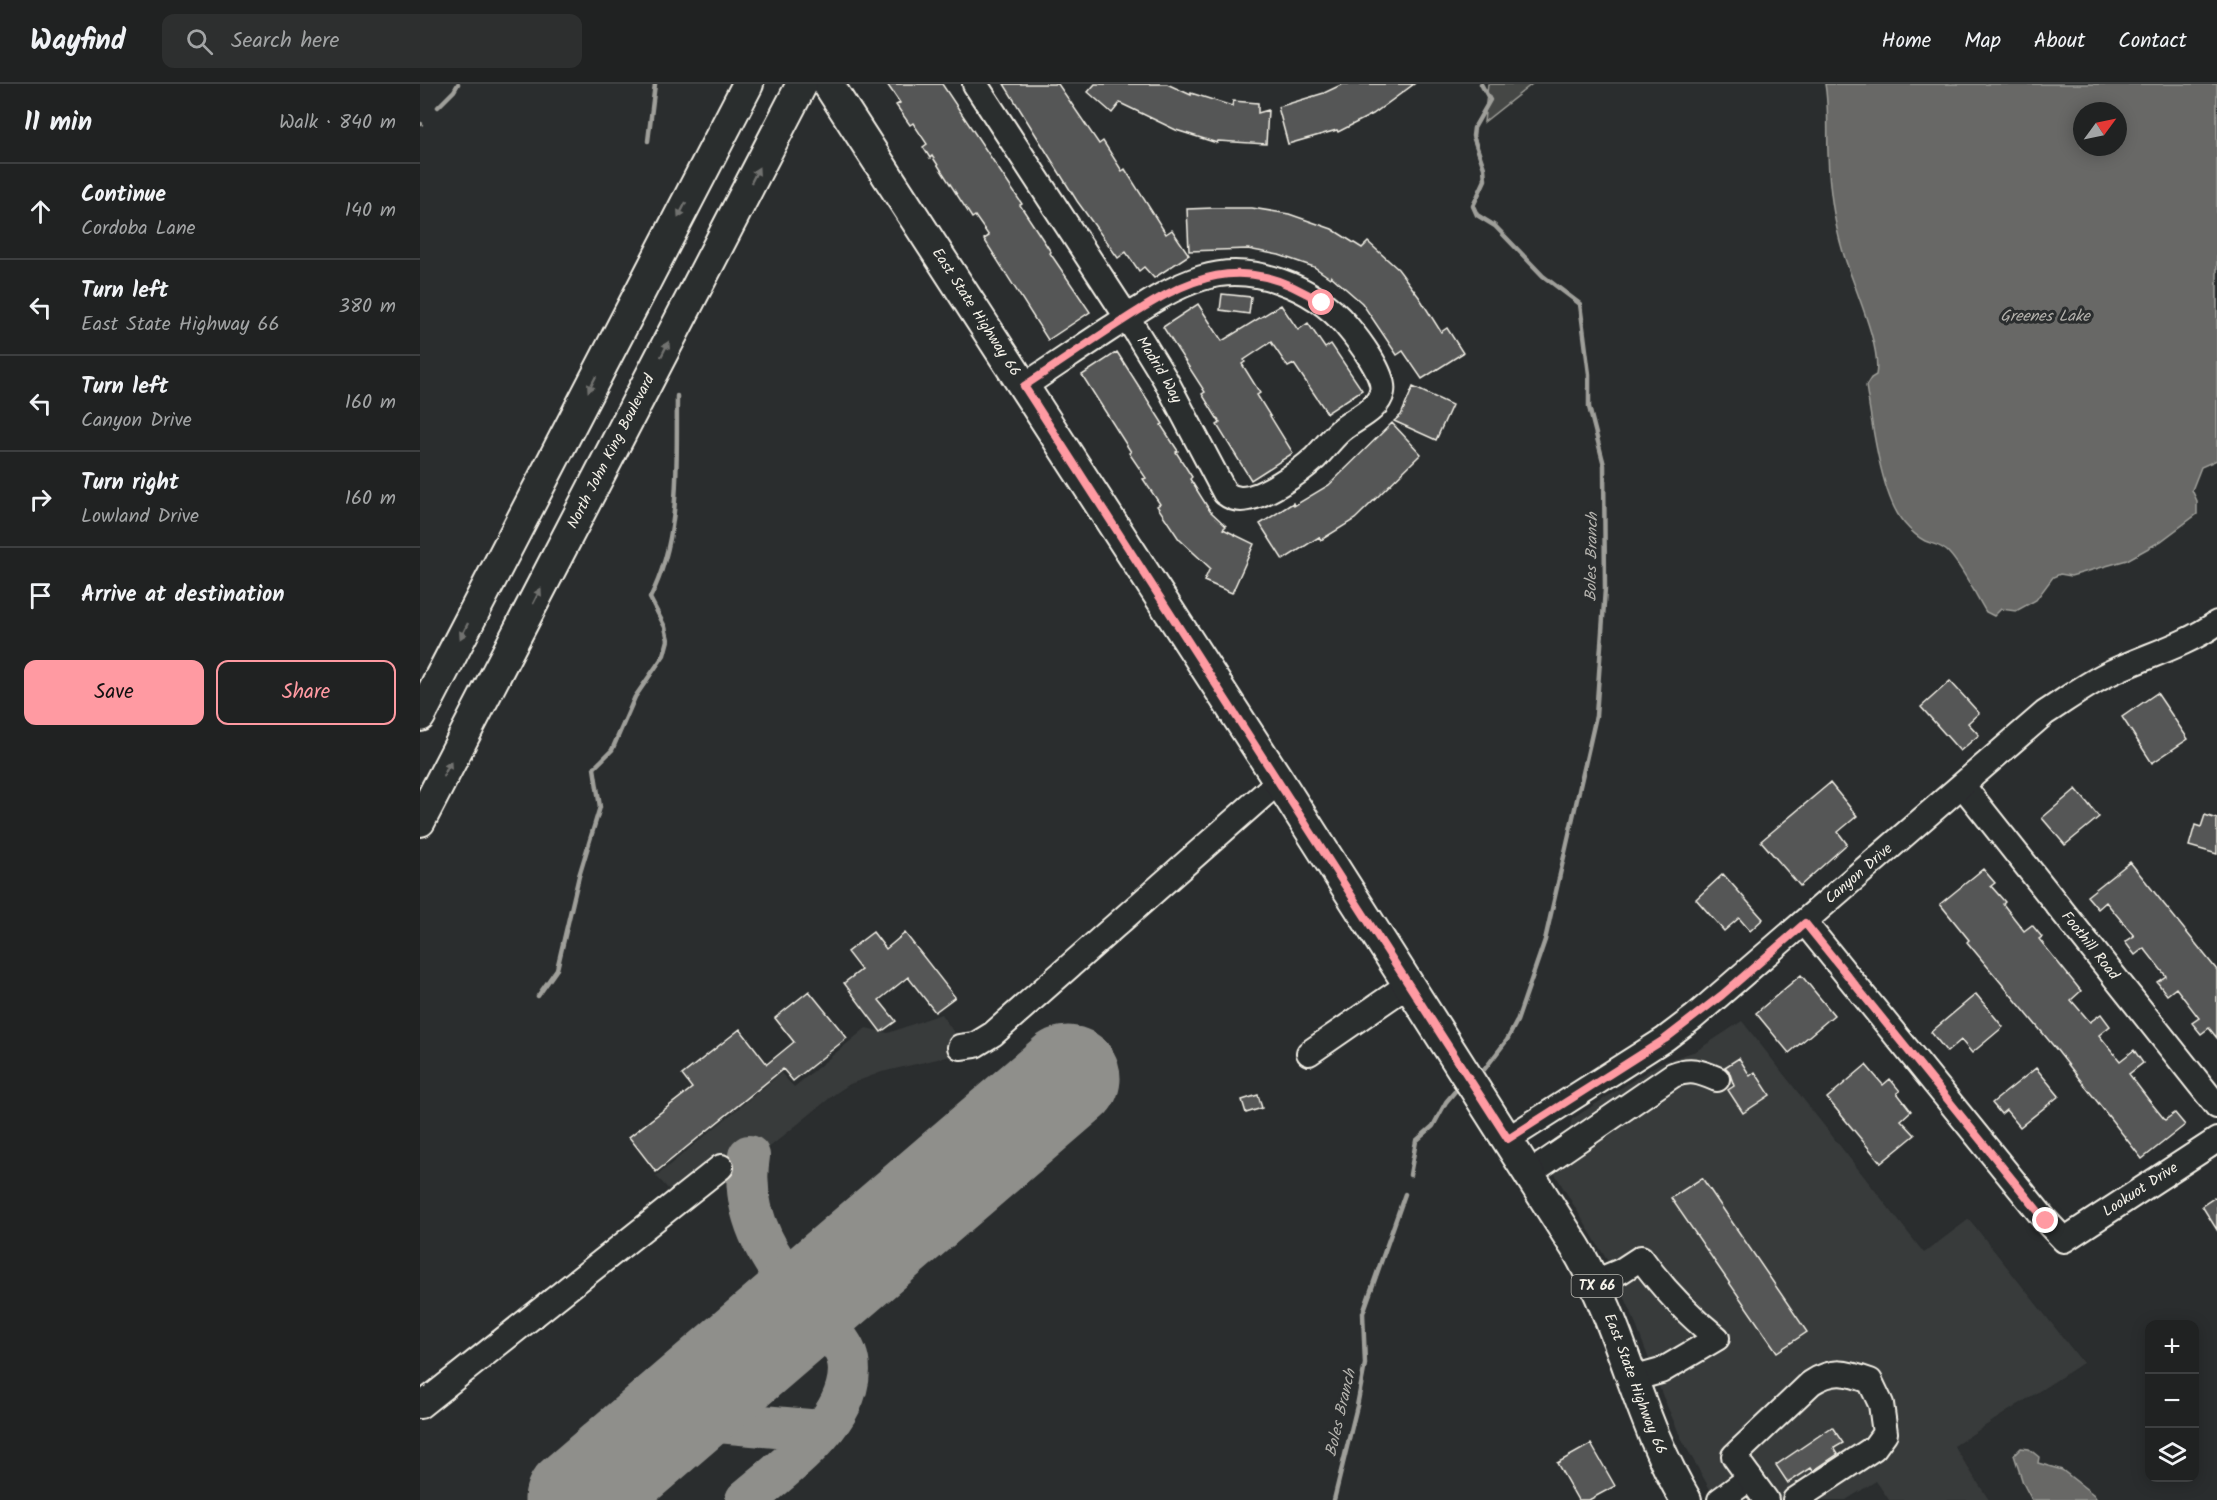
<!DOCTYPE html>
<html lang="en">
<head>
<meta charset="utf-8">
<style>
	:root { --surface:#202222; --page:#2d2f2f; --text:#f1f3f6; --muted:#a2a4a5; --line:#3d3f40; --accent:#ff9aa2 }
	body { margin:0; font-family:Kalam,sans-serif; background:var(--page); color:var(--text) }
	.controls { position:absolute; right:18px; bottom:18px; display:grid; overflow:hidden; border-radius:12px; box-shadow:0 3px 15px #0003 }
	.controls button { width:54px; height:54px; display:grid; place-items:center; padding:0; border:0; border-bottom:2px solid var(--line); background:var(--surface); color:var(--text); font:30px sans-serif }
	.compass { position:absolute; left:1653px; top:18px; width:54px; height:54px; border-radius:50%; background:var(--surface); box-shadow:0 3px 15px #0003; rotate:57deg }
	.stop { position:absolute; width:18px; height:18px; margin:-14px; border:4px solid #ff9aa2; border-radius:50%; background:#fff }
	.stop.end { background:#ff9aa2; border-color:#fff; box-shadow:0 2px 6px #0008 }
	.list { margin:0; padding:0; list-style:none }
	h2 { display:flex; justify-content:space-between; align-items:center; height:78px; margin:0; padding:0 24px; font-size:26px }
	h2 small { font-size:20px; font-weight:400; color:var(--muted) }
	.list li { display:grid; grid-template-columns:39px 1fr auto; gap:18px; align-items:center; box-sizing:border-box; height:96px; padding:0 24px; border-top:2px solid var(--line) }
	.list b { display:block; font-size:22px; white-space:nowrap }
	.list p { margin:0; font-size:20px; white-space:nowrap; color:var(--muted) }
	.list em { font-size:20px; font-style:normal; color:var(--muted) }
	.actions { display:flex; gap:12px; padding:18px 24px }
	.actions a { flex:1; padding:14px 0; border:2px solid var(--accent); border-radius:12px; text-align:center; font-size:21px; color:var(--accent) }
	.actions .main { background:var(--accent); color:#111 }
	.icon { flex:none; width:33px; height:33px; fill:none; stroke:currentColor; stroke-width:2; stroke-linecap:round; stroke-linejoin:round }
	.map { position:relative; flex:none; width:1797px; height:1416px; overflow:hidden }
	header { display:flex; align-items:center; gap:36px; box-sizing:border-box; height:84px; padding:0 30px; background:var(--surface); border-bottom:2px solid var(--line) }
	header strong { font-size:28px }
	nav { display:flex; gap:33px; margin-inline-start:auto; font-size:21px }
	.search { width:420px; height:54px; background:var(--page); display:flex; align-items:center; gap:15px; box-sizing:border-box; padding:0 21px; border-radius:12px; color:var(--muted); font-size:22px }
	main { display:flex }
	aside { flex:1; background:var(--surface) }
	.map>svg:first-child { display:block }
	.built { fill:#373a3a }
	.green { fill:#444645; stroke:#9c9c96; stroke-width:1.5 }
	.water { fill:#676866; stroke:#9f9f9a; stroke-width:1.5; fill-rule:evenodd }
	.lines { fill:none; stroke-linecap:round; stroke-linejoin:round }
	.stream { stroke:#9f9f9a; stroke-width:4.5 }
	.taxiway { stroke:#8f8f8b; stroke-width:42 }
	.runway { stroke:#8f8f8b; stroke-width:105 }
	.building { fill:#555756; stroke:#f4f1e8; stroke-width:1.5 }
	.minor-casing { stroke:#f4f1e8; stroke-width:28 }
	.major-casing { stroke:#f4f1e8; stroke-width:34 }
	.minor { stroke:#2a2d2e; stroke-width:24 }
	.major { stroke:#2a2d2e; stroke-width:30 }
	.oneway { fill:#71726f }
	.route { stroke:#ff9aa2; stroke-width:8 }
	.labels { text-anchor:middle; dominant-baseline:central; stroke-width:6; stroke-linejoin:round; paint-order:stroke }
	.shield { fill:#2a2d2e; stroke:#b7b6b0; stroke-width:1.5 }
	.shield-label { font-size:14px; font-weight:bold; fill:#f4f1e8 }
	.street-label { font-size:15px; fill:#f4f1e8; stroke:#2a2d2e }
	.water-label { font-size:16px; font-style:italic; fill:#b5b3ae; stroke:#2a2d2e }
</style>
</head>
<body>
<header>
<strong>Wayfind</strong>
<div class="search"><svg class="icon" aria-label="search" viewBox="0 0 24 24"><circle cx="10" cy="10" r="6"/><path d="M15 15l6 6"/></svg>Search here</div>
<nav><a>Home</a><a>Map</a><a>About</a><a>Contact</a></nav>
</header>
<main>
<aside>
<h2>11 min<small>Walk · 840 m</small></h2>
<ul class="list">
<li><svg class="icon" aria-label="ahead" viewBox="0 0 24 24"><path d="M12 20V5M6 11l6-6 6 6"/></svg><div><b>Continue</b><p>Cordoba Lane</p></div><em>140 m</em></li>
<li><svg class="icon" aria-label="left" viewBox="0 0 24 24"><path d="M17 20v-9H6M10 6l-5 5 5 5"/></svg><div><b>Turn left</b><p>East State Highway 66</p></div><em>380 m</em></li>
<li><svg class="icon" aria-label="left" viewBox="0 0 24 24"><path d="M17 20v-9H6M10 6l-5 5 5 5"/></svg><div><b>Turn left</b><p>Canyon Drive</p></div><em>160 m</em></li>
<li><svg class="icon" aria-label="right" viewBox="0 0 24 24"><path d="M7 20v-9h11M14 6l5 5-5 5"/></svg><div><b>Turn right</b><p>Lowland Drive</p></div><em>160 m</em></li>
<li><svg class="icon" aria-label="arrive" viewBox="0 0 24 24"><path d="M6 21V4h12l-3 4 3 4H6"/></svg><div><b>Arrive at destination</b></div></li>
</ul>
<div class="actions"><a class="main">Save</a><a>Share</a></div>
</aside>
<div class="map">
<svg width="1797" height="1416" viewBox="0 0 1797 1416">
	<rect width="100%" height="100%" fill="#2a2d2e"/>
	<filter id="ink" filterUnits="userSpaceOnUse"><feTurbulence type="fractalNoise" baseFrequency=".0167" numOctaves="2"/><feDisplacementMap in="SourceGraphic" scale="12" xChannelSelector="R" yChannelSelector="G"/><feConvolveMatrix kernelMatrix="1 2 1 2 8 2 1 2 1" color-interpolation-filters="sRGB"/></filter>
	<g filter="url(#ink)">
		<!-- built -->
		<path class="built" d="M521 930 540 957 539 970 462 988 430 1000 416 1009 346 1066 277 1092 254 1111 236 1092 361 989 374 1003 446 944 468 949Z
			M1322 937 1504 1169 1549 1135 1663 1279 1534 1362 1569 1416H1469L1456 1397 1426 1416H1296L1262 1356 1243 1313 1210 1225 1188 1178 1121 1067 1148 1051 1152 1035 1240 979 1276 967Z"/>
		<!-- green -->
		<path class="green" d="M1068 0H1112L1064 38Z"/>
		<!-- water -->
		<path class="water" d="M1405 0H1797V376L1781 383 1772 406 1777 417V430L1741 457 1707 476 1651 492 1640 490 1633 493 1616 516 1596 527 1581 525 1574 532 1566 528C1556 511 1542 483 1529 469 1522 461 1514 461 1505 457 1497 453 1490 446 1484 439 1461 413 1452 338 1446 302L1451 294 1456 291C1462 262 1432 199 1423 168 1413 135 1409 103 1408 69 1407 45 1409 23 1405 0ZM1662 27H1698V63H1662Z
			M1601 1364 1609 1365 1619 1373 1618 1379 1642 1386 1674 1411 1677 1416H1612L1603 1399 1594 1371Z"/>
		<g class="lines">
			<!-- stream -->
			<path class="stream" d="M1061 0 1070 16 1054 44 1053 52 1064 84 1065 96 1053 122 1057 131 1075 142 1123 192 1160 220 1169 290V323L1184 381 1185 505 1176 632 1125 856 1097 937 1087 956 1064 986
				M18 23 34 7 38 0
				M0 40H1
				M228 57 235 0
				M118 912 137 885 159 792 180 723 174 684 192 666 215 613 244 571 248 556 245 543 230 514C262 452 256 379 257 312
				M990 1091 996 1057 1013 1042 1026 1018 1037 1005
				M914 1416 937 1322 945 1280 943 1229 985 1110"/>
			<!-- taxiway -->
			<path class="taxiway" d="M269 1319 284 1333 298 1338 401 1347
				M326 1416C355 1391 389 1367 412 1334 424 1317 434 1291 426 1270 420 1254 403 1240 392 1227 354 1183 319 1133 329 1072"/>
			<!-- runway -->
			<path class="runway" d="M157 1416 648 994"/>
		</g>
		<!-- building -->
		<path class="building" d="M467 0H522L602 120 600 121 631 168 630 169 670 228 628 256 564 155 569 152 555 132 552 134 512 72 510 74 503 63 507 60 493 39 490 41 476 21 480 19Z
			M584 0H638L679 60 683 57 702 87 705 85 746 150 752 146 769 171 734 194 724 183 719 187 706 168 698 174 657 117Z
			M675 0H747L771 11V9L812 22 813 17 838 19V29L848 26 846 60 798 57 797 59 756 46 700 19 692 29 668 8Z
			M923 0H994L953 30 918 48 917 46 868 60 858 23 904 9Z
			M793 124H832L869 130 912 145 942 164 948 158 978 185 999 213 1021 248 1027 244 1043 269 1002 295 983 267 977 271 942 219 911 192 910 194 894 183 859 171 828 165 769 167 767 125Z
			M802 210 831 213 829 230 800 226Z
			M778 220 802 257 861 221 878 246 888 239 905 264 911 260 942 306 907 329 874 280 868 283 851 258 824 276 825 278 822 280 840 309 837 311 873 369 831 396 797 341 800 339 782 310 785 308 743 243Z
			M697 268 743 340 741 341 758 367 756 368 772 393 770 395 790 427 806 442 803 445 834 460 812 509 784 497 790 484 759 455 737 422 740 420 723 395 726 394 709 369 711 368 662 291Z
			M993 303 1032 321 1016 356 974 337 981 331Z
			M972 339 1001 370 935 435 901 456 899 453 863 476 840 440 873 419 874 422 909 401Z
			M1530 597 1559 629 1548 639 1559 651 1540 667 1501 623Z
			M1737 609 1768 655 1732 679 1702 633Z
			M1410 699 1437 732 1418 748 1427 760 1380 802 1341 757Z
			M1656 705 1679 733 1645 761 1622 734Z
			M1785 731 1797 735V770L1769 762 1775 741 1781 743Z
			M1710 778 1797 886V954L1789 944 1781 950 1772 939 1779 934 1756 904 1747 911 1737 898 1746 892 1724 864 1715 871 1705 858 1714 852 1686 818 1678 825 1667 812Z
			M1563 785 1575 799 1571 802 1585 818 1583 820 1604 847 1612 841 1622 853 1619 855 1661 907 1651 916 1670 938 1681 930 1690 942 1679 951 1700 977 1714 966 1723 979 1709 990 1728 1015 1745 1036 1755 1029 1765 1041 1722 1075 1636 965 1547 858 1549 856 1520 820Z
			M1303 790 1343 835 1330 847 1319 834 1304 847 1276 815Z
			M453 848 466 865 485 849 535 913 515 928 488 893 459 916 476 937 461 948 424 899 441 886 427 868Z
			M1381 891 1414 931 1369 969 1336 929Z
			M389 907 427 954 373 997 363 985 236 1088 209 1053 272 1004 262 991 320 945 347 980 374 958 355 934Z
			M1556 910 1583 943 1552 969 1541 956 1527 968 1511 948Z
			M1319 974 1330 992 1335 988 1350 1011 1323 1029 1308 1006 1314 1002 1309 987 1305 983Z
			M1446 981 1463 1001 1470 995 1480 1007 1477 1009 1491 1027 1481 1036 1495 1051 1461 1079 1407 1014Z
			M1616 984 1639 1012 1600 1043 1586 1026 1581 1030 1572 1019Z
			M838 1011 842 1024 826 1029 822 1016Z
			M1282 1094 1387 1248 1357 1268 1251 1114Z
			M1797 1112V1146L1782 1122Z
			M1412 1343 1423 1359 1414 1364 1418 1370 1393 1387 1391 1384 1368 1399 1356 1381Z
			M1171 1360 1195 1402 1169 1416H1158L1137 1379Z"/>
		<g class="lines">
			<defs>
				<g id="minor">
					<path id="s1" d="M555 0 707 233 745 295 805 409C810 413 814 415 821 415 842 415 880 388 895 374 904 365 911 355 920 347 933 335 958 327 962 308 966 291 937 254 926 241 893 203 832 178 782 194 749 204 720 225 691 244 662 263 633 283 604 302"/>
					<path id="s2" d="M1543 702 1797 1022"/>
					<path id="s3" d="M1385 839 1626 1137 1644 1156 1797 1056"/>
					<path d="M540 963 555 961 573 950 859 697"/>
					<path d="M889 969 989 900"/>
					<path id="s4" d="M1088 1055 1245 955 1274 933 1625 629C1647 615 1668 599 1692 588 1728 571 1764 562 1797 539"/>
					<path d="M1110 1089 1253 991C1271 984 1280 988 1297 995"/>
					<path d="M1175 1198 1201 1187 1221 1174C1243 1205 1267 1230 1297 1254L1241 1287 1212 1295"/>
					<path d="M0 1322 301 1083"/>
					<path d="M1300 1416 1330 1394"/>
					<path d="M1346 1416 1314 1372 1391 1299C1413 1285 1426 1288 1450 1297L1461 1320 1465 1349 1454 1364 1375 1416"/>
				</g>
				<g id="major">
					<path id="s5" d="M408 0 859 697 1156 1164C1203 1244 1218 1337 1266 1416"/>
					<path d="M0 632 328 0"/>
					<path id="s6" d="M0 737 382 0"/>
				</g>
			</defs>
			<!-- minor casing -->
			<use href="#minor" class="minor-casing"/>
			<!-- major casing -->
			<use href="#major" class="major-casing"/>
			<!-- minor -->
			<use href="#minor" class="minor"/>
			<!-- major -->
			<use href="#major" class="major"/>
		</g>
		<!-- one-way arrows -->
		<defs><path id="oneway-solid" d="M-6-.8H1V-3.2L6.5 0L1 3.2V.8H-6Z" transform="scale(1.5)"/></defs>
		<g class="oneway">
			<use href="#oneway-solid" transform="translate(335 91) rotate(-63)"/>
			<use href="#oneway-solid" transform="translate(262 126) rotate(117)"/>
			<use href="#oneway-solid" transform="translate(245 265) rotate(-63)"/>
			<use href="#oneway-solid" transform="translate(172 300) rotate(117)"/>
			<use href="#oneway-solid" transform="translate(117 512) rotate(-63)"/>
			<use href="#oneway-solid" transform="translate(44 547) rotate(117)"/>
			<use href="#oneway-solid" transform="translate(27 685) rotate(-63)"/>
		</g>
	</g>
	<g class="lines" filter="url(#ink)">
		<!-- route -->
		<path class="route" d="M902 219C821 166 770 192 696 241 665 261 635 282 604 302L1088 1055 1245 955 1302 911 1385 839 1626 1137"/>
	</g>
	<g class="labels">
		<!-- shield labels -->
		<rect class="shield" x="1151.5" y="1191" width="51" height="22" rx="4.5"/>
		<g class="shield-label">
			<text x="1177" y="1202">TX 66</text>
		</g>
		<!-- street labels -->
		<g class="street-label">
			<text stroke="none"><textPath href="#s5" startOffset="272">East State Highway 66</textPath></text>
			<text stroke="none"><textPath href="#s1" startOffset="340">Madrid Way</textPath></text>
			<text stroke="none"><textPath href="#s6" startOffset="416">North John King Boulevard</textPath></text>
			<text stroke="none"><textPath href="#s4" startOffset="441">Canyon Drive</textPath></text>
			<text stroke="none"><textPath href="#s2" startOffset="204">Foothill Road</textPath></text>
			<text stroke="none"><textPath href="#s3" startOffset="501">Lookuot Drive</textPath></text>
			<text stroke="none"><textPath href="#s5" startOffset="1532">East State Highway 66</textPath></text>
		</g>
		<!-- water labels -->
		<g class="water-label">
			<text x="1625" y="232">Greenes Lake</text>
			<text transform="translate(1172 473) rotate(-89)">Boles Branch</text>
			<text transform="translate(921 1329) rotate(-77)">Boles Branch</text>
		</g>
	</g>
</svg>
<div class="controls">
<button>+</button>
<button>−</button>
<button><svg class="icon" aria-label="layers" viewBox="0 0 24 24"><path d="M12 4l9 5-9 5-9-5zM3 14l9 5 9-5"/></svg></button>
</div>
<svg class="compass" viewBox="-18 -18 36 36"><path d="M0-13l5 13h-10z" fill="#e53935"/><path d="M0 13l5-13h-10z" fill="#a2a4a5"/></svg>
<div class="stop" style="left:902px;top:219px"></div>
<div class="stop end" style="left:1626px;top:1137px"></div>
</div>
</main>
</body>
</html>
